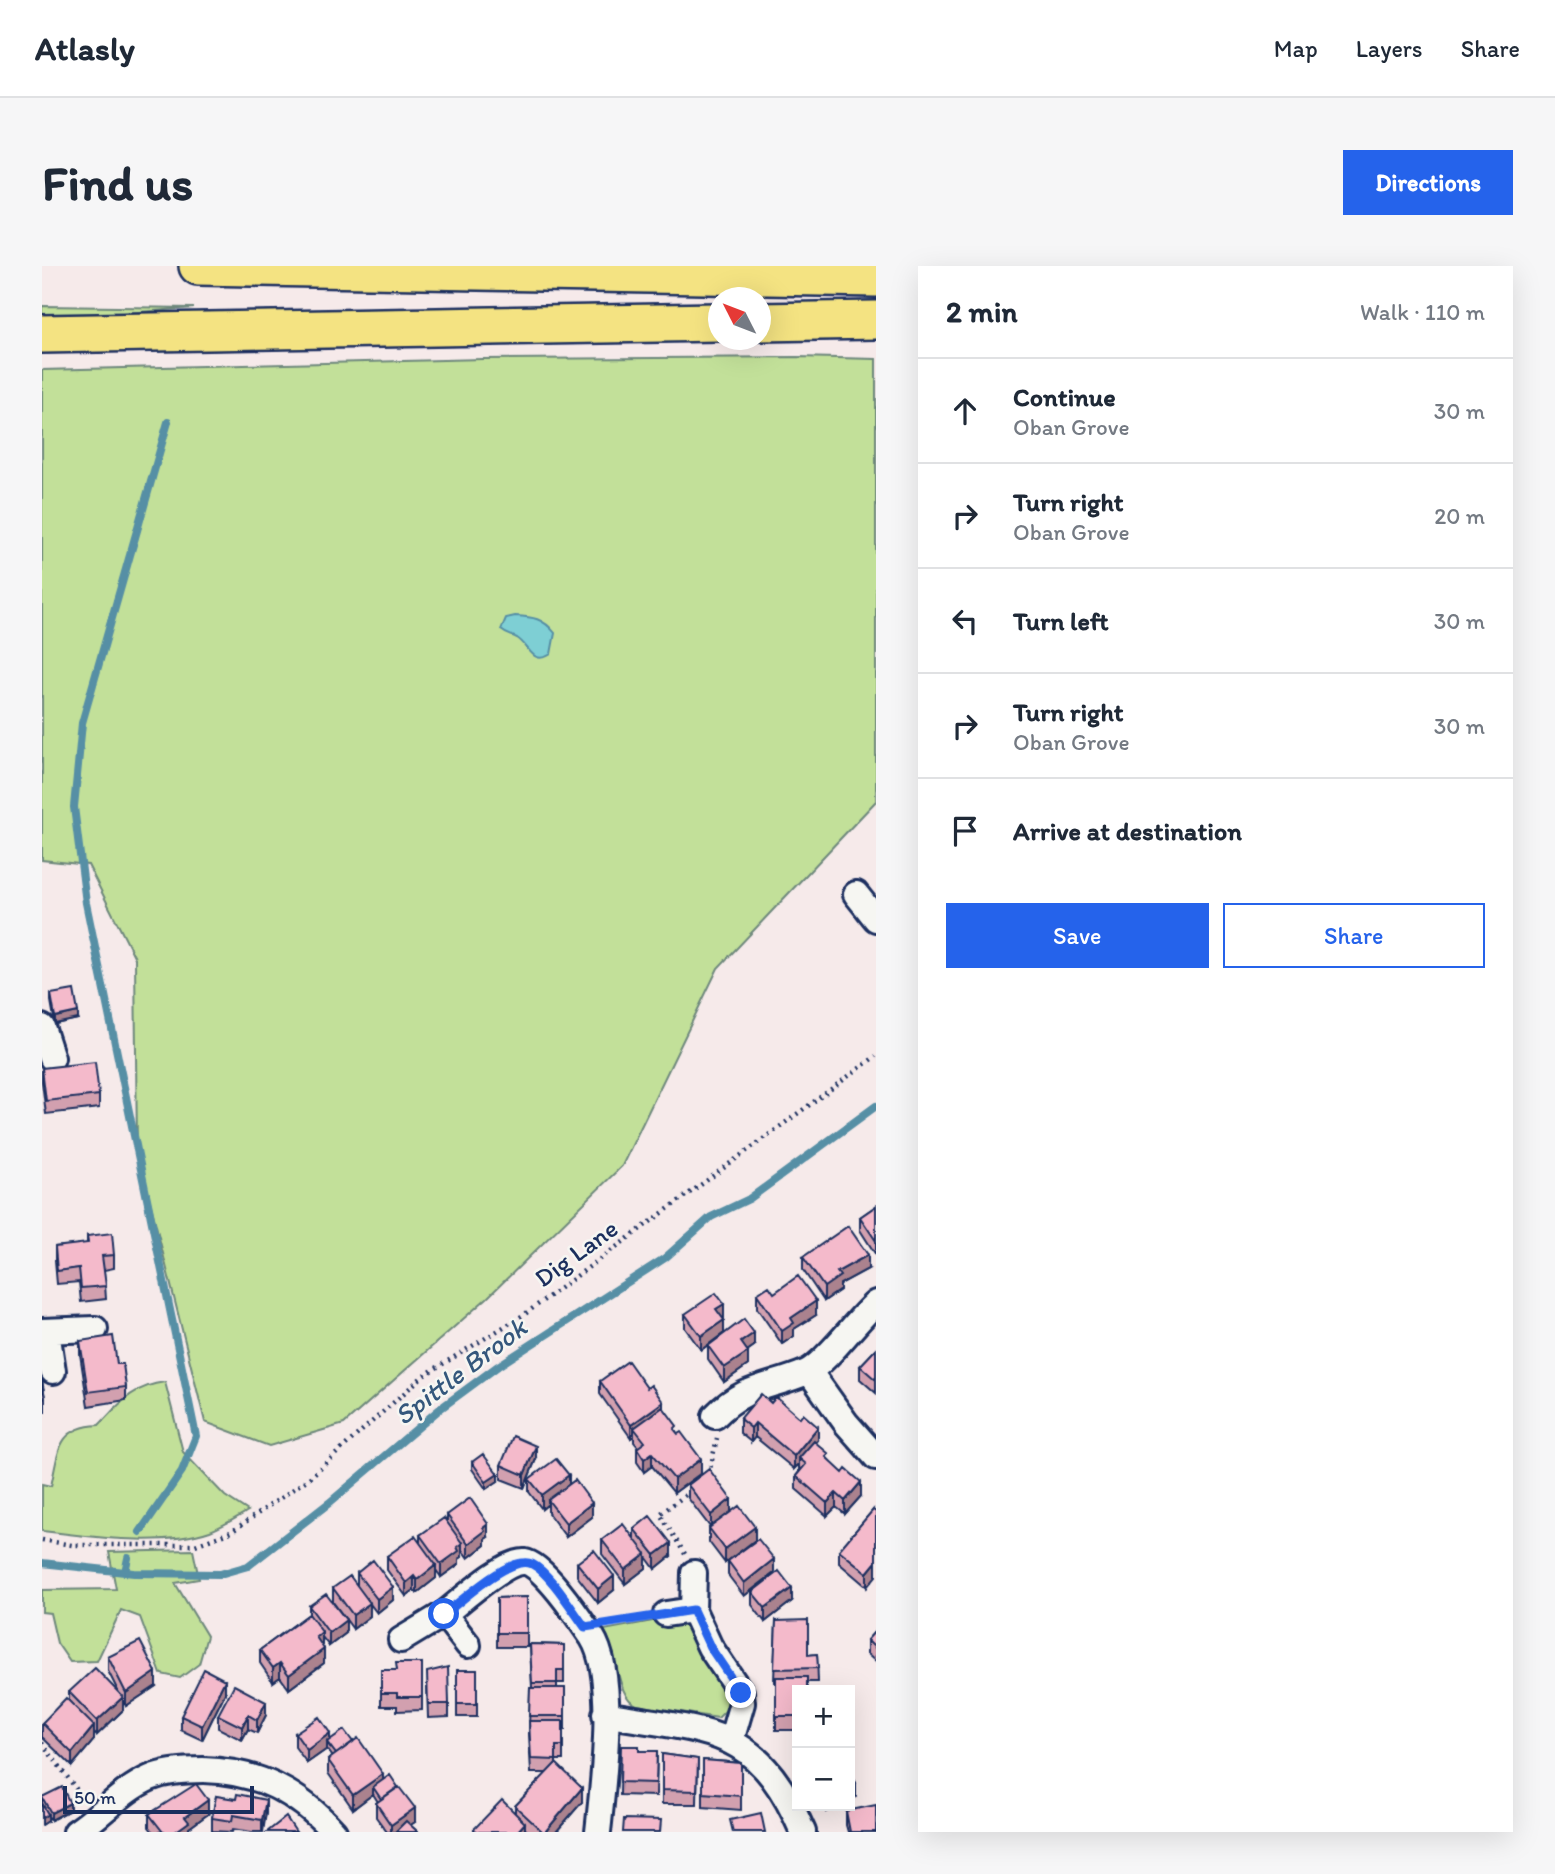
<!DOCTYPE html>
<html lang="en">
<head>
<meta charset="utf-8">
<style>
	:root { --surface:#fff; --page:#f6f6f7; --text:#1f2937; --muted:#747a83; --line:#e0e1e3; --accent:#2563eb }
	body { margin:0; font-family:Itim,sans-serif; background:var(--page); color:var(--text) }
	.controls { position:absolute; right:21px; bottom:21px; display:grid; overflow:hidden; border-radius:0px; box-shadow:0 7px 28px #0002 }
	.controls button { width:63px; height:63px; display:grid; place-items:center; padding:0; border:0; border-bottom:2px solid var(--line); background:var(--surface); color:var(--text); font:35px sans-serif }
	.compass { position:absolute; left:666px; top:21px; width:63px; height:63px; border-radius:50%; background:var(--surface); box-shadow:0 7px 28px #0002; rotate:312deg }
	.scale { position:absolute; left:21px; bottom:18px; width:191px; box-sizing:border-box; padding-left:7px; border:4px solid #1b2f5e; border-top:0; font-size:19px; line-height:24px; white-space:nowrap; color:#1b2f5e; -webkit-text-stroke:5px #f6f6f2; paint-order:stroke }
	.stop { position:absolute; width:21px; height:21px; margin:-16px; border:5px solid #2563eb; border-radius:50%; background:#fff }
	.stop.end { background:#2563eb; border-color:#fff; box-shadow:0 2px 7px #0008 }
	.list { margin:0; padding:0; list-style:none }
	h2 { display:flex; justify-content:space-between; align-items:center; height:91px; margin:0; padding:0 28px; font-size:30px }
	h2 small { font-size:23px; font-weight:400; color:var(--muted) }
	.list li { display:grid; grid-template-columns:46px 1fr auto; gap:21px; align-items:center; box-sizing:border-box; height:105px; padding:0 28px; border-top:2px solid var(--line) }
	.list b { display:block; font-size:26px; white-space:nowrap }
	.list p { margin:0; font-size:23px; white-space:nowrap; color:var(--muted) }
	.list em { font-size:23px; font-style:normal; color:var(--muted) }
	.actions { display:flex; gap:14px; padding:21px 28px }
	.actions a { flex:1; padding:16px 0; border:2px solid var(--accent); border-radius:0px; text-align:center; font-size:24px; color:var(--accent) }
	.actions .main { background:var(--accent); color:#fff }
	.icon { flex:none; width:38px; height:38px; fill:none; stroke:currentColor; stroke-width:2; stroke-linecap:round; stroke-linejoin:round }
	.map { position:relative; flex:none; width:834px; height:1566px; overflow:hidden; border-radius:0px }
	header { display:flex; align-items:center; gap:42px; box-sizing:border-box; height:98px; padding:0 35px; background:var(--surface); border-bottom:2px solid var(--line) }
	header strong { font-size:33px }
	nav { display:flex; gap:38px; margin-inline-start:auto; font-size:24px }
	.intro { display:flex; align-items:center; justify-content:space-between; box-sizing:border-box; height:168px; padding:0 42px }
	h1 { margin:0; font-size:49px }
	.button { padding:18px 32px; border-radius:0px; background:var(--accent); color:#fff; font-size:24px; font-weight:700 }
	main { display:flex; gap:42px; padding:0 42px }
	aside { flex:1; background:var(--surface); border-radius:0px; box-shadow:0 7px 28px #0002 }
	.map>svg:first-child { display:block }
	.green { fill:#c2e099; stroke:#6e887c; stroke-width:2 }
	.water { fill:#7ecfd4; stroke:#568fa5; stroke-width:2 }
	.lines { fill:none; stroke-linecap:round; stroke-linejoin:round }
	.stream { stroke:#568fa5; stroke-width:8 }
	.minor-casing { stroke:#1b2f5e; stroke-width:30 }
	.highway-casing { stroke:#1b2f5e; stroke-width:42 }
	.path { stroke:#1b2f5e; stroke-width:4.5; stroke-dasharray:2 5; stroke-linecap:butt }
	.minor { stroke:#f6f6f2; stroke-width:24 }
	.highway { stroke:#f4e382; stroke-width:37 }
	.wall { fill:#d2a0af; stroke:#1b2f5e; stroke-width:2 }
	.shaded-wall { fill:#ab828e; stroke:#1b2f5e; stroke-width:2 }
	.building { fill:#f4bacb; stroke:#1b2f5e; stroke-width:2 }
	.route { stroke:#2563eb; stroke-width:9 }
	.labels { text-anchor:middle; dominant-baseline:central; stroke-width:5; stroke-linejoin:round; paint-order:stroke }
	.street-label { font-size:26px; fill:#1b2f5e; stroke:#f6f6f2 }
	.water-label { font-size:28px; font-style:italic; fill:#34577c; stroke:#f6f6f2 }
</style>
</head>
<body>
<header>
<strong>Atlasly</strong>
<nav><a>Map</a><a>Layers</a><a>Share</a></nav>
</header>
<div class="intro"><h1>Find us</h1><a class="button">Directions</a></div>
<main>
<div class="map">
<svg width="834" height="1566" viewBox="0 0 834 1566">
	<rect width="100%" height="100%" fill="#f6eaea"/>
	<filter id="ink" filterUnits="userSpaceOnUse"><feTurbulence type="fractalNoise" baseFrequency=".0143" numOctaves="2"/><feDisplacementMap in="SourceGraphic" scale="14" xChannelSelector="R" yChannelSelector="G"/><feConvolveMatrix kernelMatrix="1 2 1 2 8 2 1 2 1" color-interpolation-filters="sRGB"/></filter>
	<g filter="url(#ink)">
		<!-- green -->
		<path class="green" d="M0 40 152 42 0 53Z
			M755 91 834 93V535L676 702 580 900 445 1032 302 1158 227 1180 163 1156 95 883 93 692 46 599 0 594V104L441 93Z
			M123 1116 141 1186 183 1230 206 1245C194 1252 181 1260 168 1265 122 1281 48 1271 0 1265V1218L9 1220C17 1185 15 1161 57 1159 78 1137 91 1120 123 1116Z
			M151 1284 157 1313 133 1317 165 1370 157 1398 138 1412 119 1408 98 1351 79 1344 55 1395 28 1396 15 1377 8 1347 0 1346V1324L74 1323 67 1286Z
			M632 1351 648 1359 687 1427 689 1439 676 1452 595 1439C574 1432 576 1385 562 1364Z"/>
		<!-- water -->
		<path class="water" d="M473 350C491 351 501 352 513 367L509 388C490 400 488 380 475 372 469 369 465 369 459 364L464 352Z"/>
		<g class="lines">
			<!-- stream -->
			<path class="stream" d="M98 1266 140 1205 154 1170 44 637 32 541 40 457 126 156
				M0 1297 92 1307 178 1308 206 1300 287 1237 399 1142 456 1100 623 992 669 951 707 933 834 840
				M83 1306 86 1292"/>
			<defs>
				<path id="minor" d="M814 628 834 653
					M0 761 10 792
					M0 1065 53 1063
					M5 1065 11 1105
					M767 1105 804 1157 834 1191
					M673 1150C703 1119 728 1122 765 1106 785 1096 815 1053 834 1037
					M651 1344 668 1381 699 1427 700 1437 689 1475
					M402 1348C419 1335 463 1294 483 1296 501 1298 539 1355 550 1371 575 1410 561 1518 556 1566
					M624 1348 651 1344 652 1307
					M359 1374 402 1348 426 1379
					M563 1448C667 1467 714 1457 761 1566
					M34 1566C59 1550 80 1524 108 1512 124 1505 143 1504 161 1504 216 1505 256 1526 292 1566"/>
				<path id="highway" d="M156 0 834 12
					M718 56 834 54
					M0 68 676 56"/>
			</defs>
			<!-- minor casing -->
			<use href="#minor" class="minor-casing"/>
			<!-- highway casing -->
			<use href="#highway" class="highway-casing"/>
			<!-- path -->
			<path class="path" d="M667 1208 675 1172
				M0 1274 30 1279H153L189 1266 266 1213 381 1110 483 1048 834 790
				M643 1288 618 1248 649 1225
				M568 1357 601 1351
				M0 1477 41 1532"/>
			<!-- minor -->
			<use href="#minor" class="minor"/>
			<!-- highway -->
			<use href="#highway" class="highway"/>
		</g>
		<!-- wall -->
		<path class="wall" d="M9 728 36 753 13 758 9 735Z
			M0 802 57 829V842L4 848 0 816Z
			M834 940V989L818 964V951Z
			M45 970 72 989V1002L62 1004 64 1033 39 1036 37 1016 15 1018 13 995V981L45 978Z
			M761 991 826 1003 798 1018V1024L782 1035 761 1004Z
			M732 1027 774 1049 752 1063V1070L740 1078 715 1042V1028Z
			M643 1048 682 1052H681L682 1067 659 1084 643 1062Z
			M38 1075 75 1098 84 1121V1134L46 1140 38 1088Z
			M666 1080H712L705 1085 706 1099 682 1116 666 1093Z
			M834 1083V1127L818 1113V1100Z
			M0 1114 3 1132V1146H0Z
			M558 1115 605 1122 621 1141 635 1167 659 1207 632 1227 610 1200 602 1206 595 1196V1182L596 1181 592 1176V1170L589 1172 558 1128Z
			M698 1153 776 1174 774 1177 787 1194 819 1230 803 1248 794 1241 785 1250 754 1223V1210L757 1206V1198L752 1203 713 1171 709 1176 698 1167Z
			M494 1193 482 1222 459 1213V1199Z
			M430 1196 456 1215 444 1223 430 1203Z
			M487 1213 527 1219 550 1251 524 1271 506 1247V1238L500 1243 487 1226Z
			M646 1219 689 1245 713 1274 683 1297 667 1276V1262L668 1261 646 1232Z
			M831 1244 825 1321 797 1297V1284Z
			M405 1249 446 1271 443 1273V1279L426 1292 420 1284V1291L417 1293V1298L399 1311 394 1304V1312L375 1327 372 1324 364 1330 345 1304V1290L378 1277V1269L405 1256Z
			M592 1263 629 1290 613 1303 604 1291V1302L583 1318 560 1288V1274L592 1273Z
			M686 1295 732 1307 702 1330 686 1309Z
			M535 1297 572 1324 556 1337 535 1310Z
			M315 1307 351 1334 335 1347 328 1338V1350L311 1363 291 1336V1322L315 1319Z
			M710 1326 750 1335 723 1356 710 1339Z
			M485 1331V1381H455V1332Z
			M267 1340 304 1367 287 1380 280 1371V1380L282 1397 247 1423 238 1411 231 1416 218 1397V1384L267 1348Z
			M734 1355 766 1389 775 1388 776 1416H765L755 1424V1464H734V1416H732Z
			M834 1364V1396L825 1388V1374Z
			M488 1378 522 1379V1417H515V1422H523V1464H521V1494H514V1498L540 1536 514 1566H487L483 1563V1566H432V1563L473 1547V1540L505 1507H489L487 1468 488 1422H490Z
			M66 1391 114 1420 84 1440 81 1434V1444L55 1469 52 1466V1474L30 1500 0 1471V1457L27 1435V1426L77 1427 66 1405Z
			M380 1397V1444L355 1445V1440H339V1404H354Z
			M415 1404H435V1451H415Z
			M385 1419 407 1438V1451L386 1452Z
			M183 1427 160 1474 139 1464V1450Z
			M176 1449H224L215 1467 206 1463 200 1474 176 1462Z
			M253 1467 288 1474 311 1476 373 1556 368 1559 376 1566H345L334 1551V1537L336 1536 331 1528 311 1543 286 1507V1494L290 1490 285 1483 265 1497 253 1481Z
			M579 1480 597 1485H615L614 1530 578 1529Z
			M620 1488 656 1493 655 1538H620Z
			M661 1494 699 1497V1544L661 1541Z
			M174 1530 224 1547 221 1566H210L191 1563 190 1566 170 1565V1552Z
			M0 1531 28 1544 9 1554 6 1550V1555L0 1559V1538L3 1542 0 1537Z
			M804 1545 834 1566H806L804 1559Z
			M107 1548H166L147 1562V1566H111L107 1561Z"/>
		<!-- shaded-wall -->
		<path class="shaded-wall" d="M36 746V753L13 758V751Z
			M826 989V1003L798 1018V1024L782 1035V1021L795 1006Z
			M774 1035V1049L752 1063V1070L740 1078V1065L749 1052Z
			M682 1038V1052L674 1056V1043Z
			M682 1054V1067L659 1084V1070Z
			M712 1067V1080L699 1089V1076Z
			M706 1086V1099L682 1116V1102Z
			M621 1136V1149L592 1162V1170L589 1172V1159Z
			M713 1157V1171L709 1176V1162Z
			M776 1161V1174L759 1194 757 1192V1198L752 1203V1190Z
			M494 1180V1193L482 1222V1209Z
			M610 1187V1200L602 1206V1193Z
			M659 1193V1207L632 1227V1213Z
			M456 1208V1215L444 1223V1216Z
			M527 1209V1223L506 1234V1238L500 1243V1229Z
			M819 1216V1230L803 1248V1235Z
			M794 1227V1241L785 1250V1237Z
			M689 1233V1246L669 1262V1249Z
			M550 1237V1251L524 1271V1257Z
			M446 1258V1271L443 1273V1279L426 1292V1278L441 1262Z
			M713 1261V1274L683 1297V1283Z
			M420 1277V1291L417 1293V1298L399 1311V1298L415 1281Z
			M629 1277V1290L613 1303V1289Z
			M604 1288V1302L583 1318V1304Z
			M732 1293V1307L702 1330V1317Z
			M834 1296V1310L825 1321V1307Z
			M394 1299V1312L375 1327V1314Z
			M372 1310V1324L364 1330V1317Z
			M572 1310V1324L556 1337V1323Z
			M351 1321V1334L335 1347V1333Z
			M750 1322V1335L723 1356V1342Z
			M328 1337V1350L311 1363V1349Z
			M304 1354V1367L287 1380V1367Z
			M280 1366V1379L274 1385V1371Z
			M282 1383V1397L247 1423V1409Z
			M238 1397V1411L231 1416V1402Z
			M114 1406V1420L84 1440V1427Z
			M183 1414V1427L160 1474V1460Z
			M81 1431V1444L55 1469V1455Z
			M224 1436V1449L215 1467V1454Z
			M206 1449V1463L200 1474V1461Z
			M52 1460V1474L30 1500V1487Z
			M288 1467V1481L285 1476V1483L265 1497V1484Z
			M341 1508V1521H331V1528L311 1543V1529Z
			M814 1517V1531L808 1534V1520Z
			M540 1522V1536L514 1566H503Z
			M166 1534V1548L147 1562V1566H133L143 1551Z
			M224 1534V1547L220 1566V1554Z
			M28 1537V1544L9 1554V1547Z
			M784 1540H796L784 1546Z
			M373 1542V1556L358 1566H349V1559Z
			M6 1548V1555L0 1559V1552Z
			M483 1557V1566H475Z"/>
		<!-- building -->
		<path class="building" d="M32 724 36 746 13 751 9 728Z
			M53 796 57 829 4 835 0 802Z
			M834 940V975L818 951Z
			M806 960 826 989 795 1006 798 1010 782 1021 761 991Z
			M70 967 72 989 60 990 64 1020 39 1022 37 1002 15 1005 13 981 46 977 45 970Z
			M756 1010 774 1035 749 1052 752 1057 740 1065 715 1028 727 1020 732 1027Z
			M674 1027 682 1038 674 1043 682 1054 659 1070 643 1048Z
			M702 1053 712 1067 699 1076 706 1086 682 1102 666 1080Z
			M71 1070 75 1098H81L84 1121 46 1126 38 1075Z
			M834 1083V1114L818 1100Z
			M586 1095 605 1122 609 1119 621 1136 589 1159 558 1115Z
			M0 1114 3 1132 0 1133Z
			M719 1128 729 1137 734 1131 758 1152 761 1148 776 1161 752 1190 713 1157 709 1162 698 1153Z
			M621 1141 635 1160 632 1163 636 1168 639 1166 659 1193 632 1213 610 1187 602 1193 595 1182 603 1176 592 1162Z
			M471 1170 494 1180 482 1209 459 1199Z
			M772 1175 787 1188 784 1191 801 1207 804 1203 819 1216 803 1235 794 1227 785 1237 754 1210 764 1198 757 1192Z
			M441 1188 456 1208 444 1216 430 1196Z
			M514 1193 527 1209 500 1229 487 1213Z
			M667 1203 689 1233 669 1249 646 1219Z
			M533 1214 550 1237 524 1257 506 1234Z
			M428 1232 446 1258 441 1262 443 1265 426 1278 405 1249Z
			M697 1240 713 1261 683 1283 667 1262Z
			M831 1244 834 1246V1296L825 1307 797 1284Z
			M608 1250 629 1277 613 1289 592 1263Z
			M402 1252 420 1277 415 1281 417 1285 399 1298 378 1269Z
			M581 1258 604 1288 583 1304 560 1274Z
			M373 1270 394 1299 375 1314 372 1310 364 1317 345 1290Z
			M716 1273 732 1293 702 1317 686 1295Z
			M552 1284 572 1310 556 1323 535 1297Z
			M331 1294 351 1321 335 1333 315 1307Z
			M737 1305 750 1322 723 1342 710 1326Z
			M308 1310 328 1337 311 1349 291 1322Z
			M284 1328 304 1354 287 1367 267 1340Z
			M485 1331V1367H455V1332Z
			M267 1348 280 1366 274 1371 282 1383 247 1409 238 1397 231 1402 218 1384Z
			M766 1354V1389L775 1388 776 1402 732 1403 734 1355Z
			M834 1364V1383L825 1374Z
			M98 1375 114 1406 84 1427 66 1391Z
			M488 1378 522 1379V1404H515V1417H490Z
			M354 1397H380V1431H355V1427H339V1404H355Z
			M406 1401 407 1438H386L385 1406Z
			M53 1402 81 1431 55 1455 27 1426Z
			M162 1403 183 1414 160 1460 139 1450Z
			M415 1404H435V1438H415Z
			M734 1411H765V1424H755V1450H734Z
			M192 1419 224 1436 215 1454 206 1449 200 1461 176 1449Z
			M488 1422H523V1450H487Z
			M24 1432 52 1460 30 1487 0 1457Z
			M277 1451 288 1467 265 1484 253 1467Z
			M487 1455H521V1480H514V1494L489 1493Z
			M302 1464 311 1476 294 1488 285 1476Z
			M316 1472 341 1508 311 1529 286 1494Z
			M579 1480H597V1485H615L614 1517 578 1516Z
			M620 1488 656 1493 655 1525 620 1524Z
			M661 1494 699 1497V1530L661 1527Z
			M514 1497 540 1522 503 1566H501L473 1540Z
			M808 1505 814 1517 808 1520Z
			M348 1509 356 1521 339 1533 331 1521Z
			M154 1518 166 1534 143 1551 147 1556 133 1566H121L107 1548Z
			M20 1521 28 1537 9 1547 0 1531Z
			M357 1521 373 1542 349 1559 334 1537Z
			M195 1528 224 1534 220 1554 191 1549 190 1555 170 1552 174 1530 194 1533Z
			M460 1534 483 1557 475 1566H434L432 1563Z
			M0 1538 6 1548 0 1552Z
			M834 1539V1566H808L804 1545Z
			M719 1547 723 1566H691L688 1554Z
			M244 1551 254 1566H225Z
			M582 1553 619 1554 618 1566H581Z
			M364 1555 376 1566H353Z"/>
	</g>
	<g class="lines" filter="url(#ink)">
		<!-- route -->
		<path class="route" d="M402 1348C420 1335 469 1288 490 1298 507 1306 531 1345 543 1361L651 1344 668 1381 699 1427"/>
	</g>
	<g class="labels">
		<!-- street labels -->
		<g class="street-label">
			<text transform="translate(534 987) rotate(-36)">Dig Lane</text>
		</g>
		<!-- water labels -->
		<g class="water-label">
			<text transform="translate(418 1105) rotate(-37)">Spittle Brook</text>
		</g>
	</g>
</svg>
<div class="controls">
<button>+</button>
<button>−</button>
</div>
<svg class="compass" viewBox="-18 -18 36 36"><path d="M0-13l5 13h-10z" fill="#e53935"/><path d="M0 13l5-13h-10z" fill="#747a83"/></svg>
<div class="scale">50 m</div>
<div class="stop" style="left:402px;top:1348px"></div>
<div class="stop end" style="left:699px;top:1427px"></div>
</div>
<aside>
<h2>2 min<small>Walk · 110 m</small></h2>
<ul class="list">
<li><svg class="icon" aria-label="ahead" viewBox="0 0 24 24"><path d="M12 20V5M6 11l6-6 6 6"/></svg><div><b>Continue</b><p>Oban Grove</p></div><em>30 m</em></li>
<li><svg class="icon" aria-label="right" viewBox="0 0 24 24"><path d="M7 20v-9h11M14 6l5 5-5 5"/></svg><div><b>Turn right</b><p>Oban Grove</p></div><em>20 m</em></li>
<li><svg class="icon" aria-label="left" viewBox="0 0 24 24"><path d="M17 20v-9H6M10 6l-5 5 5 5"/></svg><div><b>Turn left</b></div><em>30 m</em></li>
<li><svg class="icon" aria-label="right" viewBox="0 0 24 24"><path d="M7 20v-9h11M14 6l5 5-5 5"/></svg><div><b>Turn right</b><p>Oban Grove</p></div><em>30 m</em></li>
<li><svg class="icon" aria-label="arrive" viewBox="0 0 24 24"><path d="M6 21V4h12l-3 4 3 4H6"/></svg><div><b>Arrive at destination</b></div></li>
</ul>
<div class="actions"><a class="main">Save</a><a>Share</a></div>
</aside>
</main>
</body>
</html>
